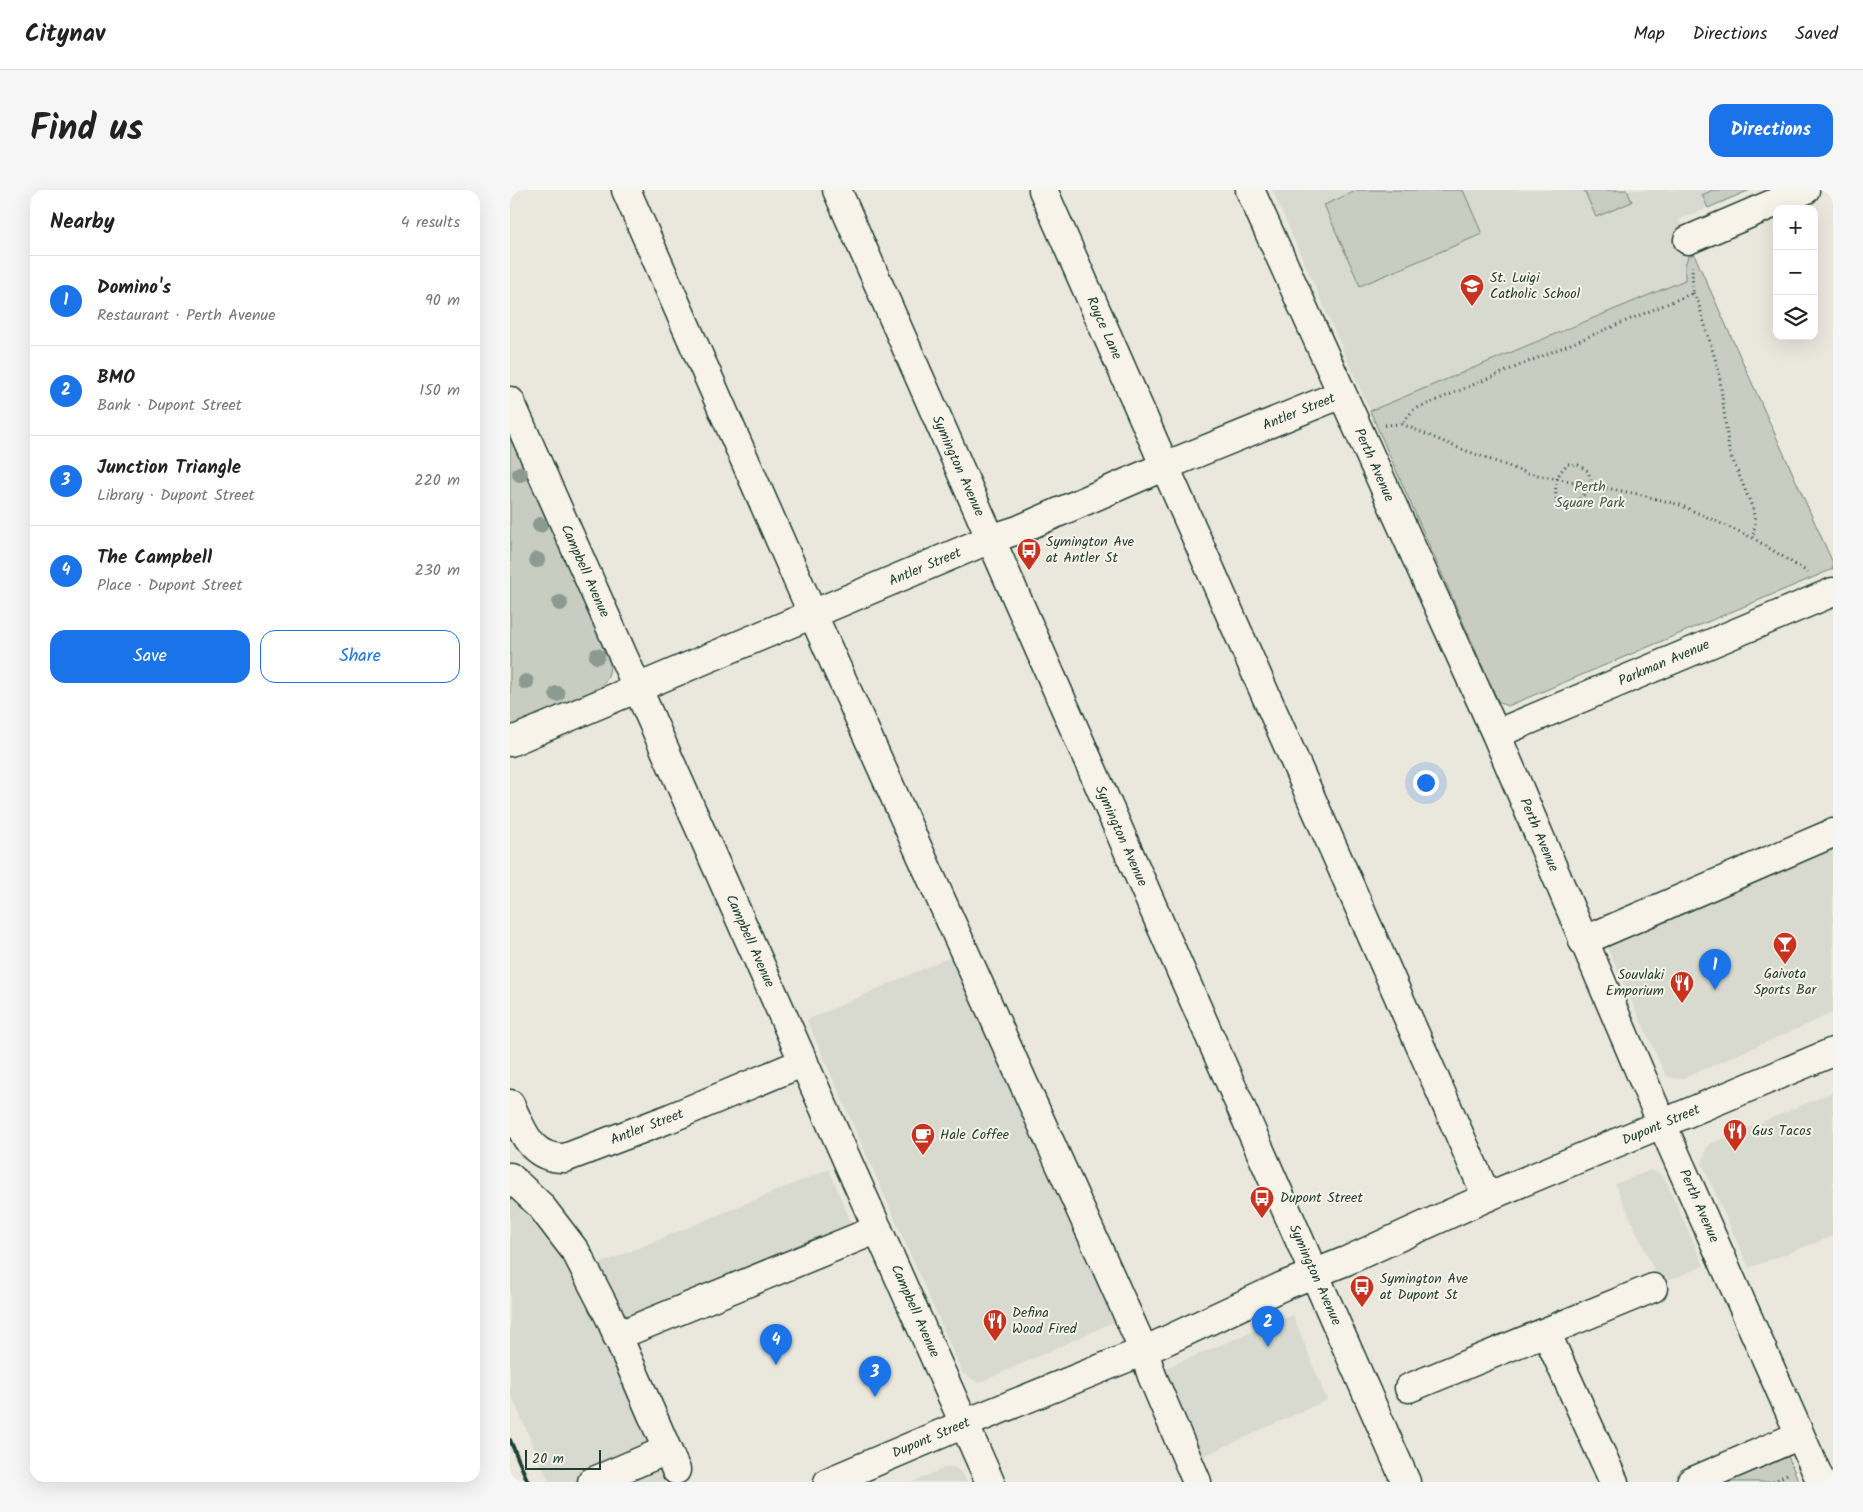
<!DOCTYPE html>
<html lang="en">
<head>
<meta charset="utf-8">
<style>
	:root { --surface:#fff; --page:#f6f6f6; --text:#222; --muted:#767676; --line:#e0e0e0; --accent:#1a73e8 }
	body { margin:0; font-family:Kalam,sans-serif; background:var(--page); color:var(--text) }
	.controls { position:absolute; right:15px; top:15px; display:grid; overflow:hidden; border-radius:10px; box-shadow:0 5px 20px #0002 }
	.controls button { width:45px; height:45px; display:grid; place-items:center; padding:0; border:0; border-bottom:1px solid var(--line); background:var(--surface); color:var(--text); font:25px sans-serif }
	.scale { position:absolute; left:15px; bottom:12px; width:76px; box-sizing:border-box; padding-left:5px; border:2px solid #1f3d34; border-top:0; font-size:14px; line-height:18px; white-space:nowrap; color:#1f3d34; -webkit-text-stroke:4px #f7f3e8; paint-order:stroke }
	.you { position:absolute; left:915px; top:592px; width:18px; height:18px; margin:-12px; border:4px solid #fff; border-radius:50%; background:#1a73e8; box-shadow:0 0 0 8px #1a73e833 }
	.badge { display:grid; place-items:center; width:32px; height:32px; border-radius:50%; background:var(--accent); color:#fff; font-size:16px; font-weight:700 }
	.pin { position:absolute; translate:-50% -41px; filter:drop-shadow(0 1px 2px #0008) }
	.pin::after { content:''; position:absolute; top:26px; width:18px; height:15px; background:inherit; clip-path:polygon(0 0,100% 0,50% 100%) }
	.list { margin:0; padding:0; list-style:none }
	h2 { display:flex; justify-content:space-between; align-items:center; height:65px; margin:0; padding:0 20px; font-size:21px }
	h2 small { font-size:16px; font-weight:400; color:var(--muted) }
	.list li { display:grid; grid-template-columns:32px 1fr auto; gap:15px; align-items:center; box-sizing:border-box; height:90px; padding:0 20px; border-top:1px solid var(--line) }
	.list b { display:block; font-size:19px; white-space:nowrap }
	.list p { margin:0; font-size:16px; white-space:nowrap; color:var(--muted) }
	.list em { font-size:16px; font-style:normal; color:var(--muted) }
	.actions { display:flex; gap:10px; padding:15px 20px }
	.actions a { flex:1; padding:11px 0; border:1px solid var(--accent); border-radius:15px; text-align:center; font-size:18px; color:var(--accent) }
	.actions .main { background:var(--accent); color:#fff }
	.icon { flex:none; width:28px; height:28px; fill:none; stroke:currentColor; stroke-width:2; stroke-linecap:round; stroke-linejoin:round }
	.map { position:relative; flex:none; width:1323px; height:1292px; overflow:hidden; border-radius:15px }
	header { display:flex; align-items:center; gap:30px; box-sizing:border-box; height:70px; padding:0 25px; background:var(--surface); border-bottom:1px solid var(--line) }
	header strong { font-size:24px }
	nav { display:flex; gap:28px; margin-inline-start:auto; font-size:18px }
	.intro { display:flex; align-items:center; justify-content:space-between; box-sizing:border-box; height:120px; padding:0 30px }
	h1 { margin:0; font-size:35px }
	.button { padding:12px 22px; border-radius:15px; background:var(--accent); color:#fff; font-size:18px; font-weight:700 }
	main { display:flex; gap:30px; padding:0 30px }
	aside { flex:1; background:var(--surface); border-radius:15px; box-shadow:0 5px 20px #0002 }
	.map>svg:first-child { display:block }
	.built { fill:#d9dacf }
	.green { fill:#c8ccc1; stroke:#74847a }
	.lines { fill:none; stroke-linecap:round; stroke-linejoin:round }
	.minor-casing { stroke:#1f3d34; stroke-width:31 }
	.major-casing { stroke:#1f3d34; stroke-width:31 }
	.path { stroke:#1f3d34; stroke-width:3; stroke-dasharray:1 4; stroke-linecap:butt }
	.minor { stroke:#f7f3e8; stroke-width:28 }
	.major { stroke:#f7f3e8; stroke-width:28 }
	.rail { stroke:#1f3d34; stroke-width:4 }
	.tree { fill:#8d9a8f }
	.labels { text-anchor:middle; dominant-baseline:central; stroke-width:4; stroke-linejoin:round; paint-order:stroke }
	.poi-label { font-size:14px; fill:#1f3d34; stroke:#f7f3e8; text-anchor:start }
	.street-label { font-size:14px; fill:#1f3d34; stroke:#f7f3e8 }
	.park-label { font-size:14px; fill:#415a50; stroke:#f7f3e8 }
</style>
</head>
<body>
<header>
<strong>Citynav</strong>
<nav><a>Map</a><a>Directions</a><a>Saved</a></nav>
</header>
<div class="intro"><h1>Find us</h1><a class="button">Directions</a></div>
<main>
<aside>
<h2>Nearby<small>4 results</small></h2>
<ul class="list">
<li><span class="badge">1</span><div><b>Domino's</b><p>Restaurant · Perth Avenue</p></div><em>90 m</em></li>
<li><span class="badge">2</span><div><b>BMO</b><p>Bank · Dupont Street</p></div><em>150 m</em></li>
<li><span class="badge">3</span><div><b>Junction Triangle</b><p>Library · Dupont Street</p></div><em>220 m</em></li>
<li><span class="badge">4</span><div><b>The Campbell</b><p>Place · Dupont Street</p></div><em>230 m</em></li>
</ul>
<div class="actions"><a class="main">Save</a><a>Share</a></div>
</aside>
<div class="map">
<svg width="1323" height="1292" viewBox="0 0 1323 1292">
	<rect width="100%" height="100%" fill="#eae8dd"/>
	<filter id="ink" filterUnits="userSpaceOnUse"><feTurbulence type="fractalNoise" baseFrequency=".02" numOctaves="2"/><feDisplacementMap in="SourceGraphic" scale="10" xChannelSelector="R" yChannelSelector="G"/><feConvolveMatrix kernelMatrix="1 2 1 2 8 2 1 2 1" color-interpolation-filters="sRGB"/></filter>
	<g filter="url(#ink)">
		<!-- built -->
		<path class="built" d="M762 0H1240L1169 30 1184 64 1178 67 1175 75 1176 90 860 221Z
			M1323 638V823L1172 889 1162 888 1155 884 1088 738Z
			M451 762 615 1127 469 1193 453 1184 297 830Z
			M1323 902V1046L1239 1078 1192 974 1196 959 1200 954Z
			M0 972 15 984 87 1075 319 979 342 1035 111 1131 179 1292H39L0 1202Z
			M1141 980 1149 983 1155 989 1194 1076 1150 1094 1105 994Z
			M783 1125 817 1210 681 1272 643 1183Z
			M437 1277 446 1278 453 1284 457 1292H402Z"/>
		<!-- green -->
		<path class="green" d="M848 0H953L972 44 850 96 814 15Z
			M1074 0H1117L1122 12 1086 27Z
			M1203 0H1240L1198 18 1192 5Z
			M1184 64 1323 373V379L998 516 990 513 987 509 860 221 1175 90V75L1178 67Z
			M0 242 100 468C101 482 98 491 87 501L0 538Z
			M1277 1264 1289 1292H1210Z"/>
		<g class="lines">
			<defs>
				<path id="minor" d="M116 0 303 425 634 1161 642 1186 687 1292
					M327 0 896 1292
					M533 0 977 1007
					M740 0 986 544 1152 934 1311 1292
					M1178 50 1295 0
					M0 211 480 1292
					M986 544 1323 402
					M0 552 480 349 508 340 655 276 832 204
					M1073 751 1323 643
					M0 914C13 941 20 969 55 968L158 929 294 872
					M0 987 30 1015 66 1062 100 1128 166 1280
					M1036 1142 1104 1292
					M107 1146 368 1039
					M899 1198 1143 1098
					M82 1292 157 1260
					M1181 1292 1290 1245"/>
				<path id="major" d="M318 1292 454 1234 634 1161 773 1096 836 1071 977 1007 1323 862"/>
			</defs>
			<!-- minor casing -->
			<use href="#minor" class="minor-casing"/>
			<!-- major casing -->
			<use href="#major" class="major-casing"/>
			<!-- path -->
			<path class="path" d="M1183 103 1188 112 1209 182 1219 261 1243 319 1245 333 1243 348
				M892 234 946 257 1017 283 1128 304 1170 315 1243 348 1299 383
				M875 235 892 234 903 220 1183 103 1182 76
				M1058 274 1068 275 1078 281 1083 296 1059 319 1047 316C1045 299 1043 286 1058 274Z
				M1263 1292 1279 1283"/>
			<!-- minor -->
			<use href="#minor" class="minor"/>
			<!-- major -->
			<use href="#major" class="major"/>
			<!-- rail -->
			<path class="rail" d="M0 1250 18 1292"/>
		</g>
		<!-- trees -->
		<g class="tree">
			<circle cx="10" cy="284" r="8"/>
			<circle cx="30" cy="335" r="8"/>
			<circle cx="27" cy="370" r="8"/>
			<circle cx="50" cy="413" r="8"/>
			<circle cx="87" cy="466" r="8"/>
			<circle cx="16" cy="492" r="8"/>
			<circle cx="47" cy="504" r="8"/>
		</g>
	</g>
	<!-- icons -->
	<defs>
		<symbol id="school-pin" viewBox="-11 -11 22 30"><path d="M0 17L-7.5 6A9.5 9.5 0 1 1 7.5 6Z" fill="#c8321e" stroke="#f7f3e8"/><path d="M0-5L7-2L0 1L-7-2ZM-4 1L0 2.5L4 1V4Q0 6-4 4Z" fill="#fff"/></symbol>
		<symbol id="bus-pin" viewBox="-11 -11 22 30"><path d="M0 17L-7.5 6A9.5 9.5 0 1 1 7.5 6Z" fill="#c8321e" stroke="#f7f3e8"/><path d="M-5-6H5V4H4V6H2V4H-2V6H-4V4H-5ZM-3.5-4V0h7V-4ZM-3.5 1.2v1.5H-2V1.2ZM2 1.2v1.5H3.5V1.2Z" fill="#fff"/></symbol>
		<symbol id="bar-pin" viewBox="-11 -11 22 30"><path d="M0 17L-7.5 6A9.5 9.5 0 1 1 7.5 6Z" fill="#c8321e" stroke="#f7f3e8"/><path d="M-6-5H6L.8 .8V4.5H3.5V6h-7V4.5H-.8V.8Z" fill="#fff"/></symbol>
		<symbol id="restaurant-pin" viewBox="-11 -11 22 30"><path d="M0 17L-7.5 6A9.5 9.5 0 1 1 7.5 6Z" fill="#c8321e" stroke="#f7f3e8"/><path d="M-5-6h1v4h1v-4h1v4h1v-4h1v5L-1.5 .5V6h-2V.5L-5-1ZM5-6V6H3V1.5H1.5Q1.5-4 5-6Z" fill="#fff"/></symbol>
		<symbol id="cafe-pin" viewBox="-11 -11 22 30"><path d="M0 17L-7.5 6A9.5 9.5 0 1 1 7.5 6Z" fill="#c8321e" stroke="#f7f3e8"/><path d="M-5.5-4.5H6V0H3Q3 3.5 0 3.5H-2.5Q-5.5 3.5-5.5 0ZM3-3.2v2h1.7v-2ZM-6 4.5H4V6H-6Z" fill="#fff"/></symbol>
	</defs>
	<g fill-rule="evenodd">
		<use href="#school-pin" x="948" y="82" width="28" height="38"/>
		<use href="#bus-pin" x="505" y="346" width="28" height="38"/>
		<use href="#bar-pin" x="1261" y="740" width="28" height="38"/>
		<use href="#restaurant-pin" x="1158" y="779" width="28" height="38"/>
		<use href="#restaurant-pin" x="1211" y="927" width="28" height="38"/>
		<use href="#cafe-pin" x="399" y="931" width="28" height="38"/>
		<use href="#bus-pin" x="738" y="994" width="28" height="38"/>
		<use href="#bus-pin" x="838" y="1083" width="28" height="38"/>
		<use href="#restaurant-pin" x="471" y="1117" width="28" height="38"/>
	</g>
	<g class="labels">
		<!-- poi labels -->
		<g class="poi-label">
			<text x="980" y="88">St. Luigi<tspan x="980" dy="16">Catholic School</tspan></text>
			<text x="536" y="352">Symington Ave<tspan x="536" dy="16">at Antler St</tspan></text>
			<text x="1275" y="784" text-anchor="middle">Gaivota<tspan x="1275" dy="16">Sports Bar</tspan></text>
			<text x="1154" y="785" text-anchor="end">Souvlaki<tspan x="1154" dy="16">Emporium</tspan></text>
			<text x="1242" y="941">Gus Tacos</text>
			<text x="430" y="945">Hale Coffee</text>
			<text x="770" y="1008">Dupont Street</text>
			<text x="870" y="1089">Symington Ave<tspan x="870" dy="16">at Dupont St</tspan></text>
			<text x="502" y="1123">Defina<tspan x="502" dy="16">Wood Fired</tspan></text>
		</g>
		<!-- street labels -->
		<g class="street-label">
			<text transform="translate(594 138) rotate(66)">Royce Lane</text>
			<text transform="translate(789 222) rotate(-22)">Antler Street</text>
			<text transform="translate(864 275) rotate(66)">Perth Avenue</text>
			<text transform="translate(448 276) rotate(66)">Symington Avenue</text>
			<text transform="translate(415 377) rotate(-23)">Antler Street</text>
			<text transform="translate(75 381) rotate(66)">Campbell Avenue</text>
			<text transform="translate(1154 473) rotate(-23)">Parkman Avenue</text>
			<text transform="translate(1029 645) rotate(67)">Perth Avenue</text>
			<text transform="translate(611 646) rotate(66)">Symington Avenue</text>
			<text transform="translate(240 751) rotate(66)">Campbell Avenue</text>
			<text transform="translate(1151 935) rotate(-23)">Dupont Street</text>
			<text transform="translate(137 937) rotate(-21)">Antler Street</text>
			<text transform="translate(1189 1016) rotate(66)">Perth Avenue</text>
			<text transform="translate(805 1085) rotate(66)">Symington Avenue</text>
			<text transform="translate(405 1121) rotate(66)">Campbell Avenue</text>
			<text transform="translate(421 1248) rotate(-23)">Dupont Street</text>
		</g>
		<!-- park labels -->
		<g class="park-label">
			<text x="1080" y="297">Perth<tspan x="1080" dy="16">Square Park</tspan></text>
		</g>
	</g>
</svg>
<div class="controls">
<button>+</button>
<button>−</button>
<button><svg class="icon" aria-label="layers" viewBox="0 0 24 24"><path d="M12 4l9 5-9 5-9-5zM3 14l9 5 9-5"/></svg></button>
</div>
<div class="scale">20 m</div>
<div class="you"></div>
<div class="pin badge" style="left:1205px;top:800px">1</div>
<div class="pin badge" style="left:758px;top:1157px">2</div>
<div class="pin badge" style="left:365px;top:1207px">3</div>
<div class="pin badge" style="left:266px;top:1175px">4</div>
</div>
</main>
</body>
</html>
